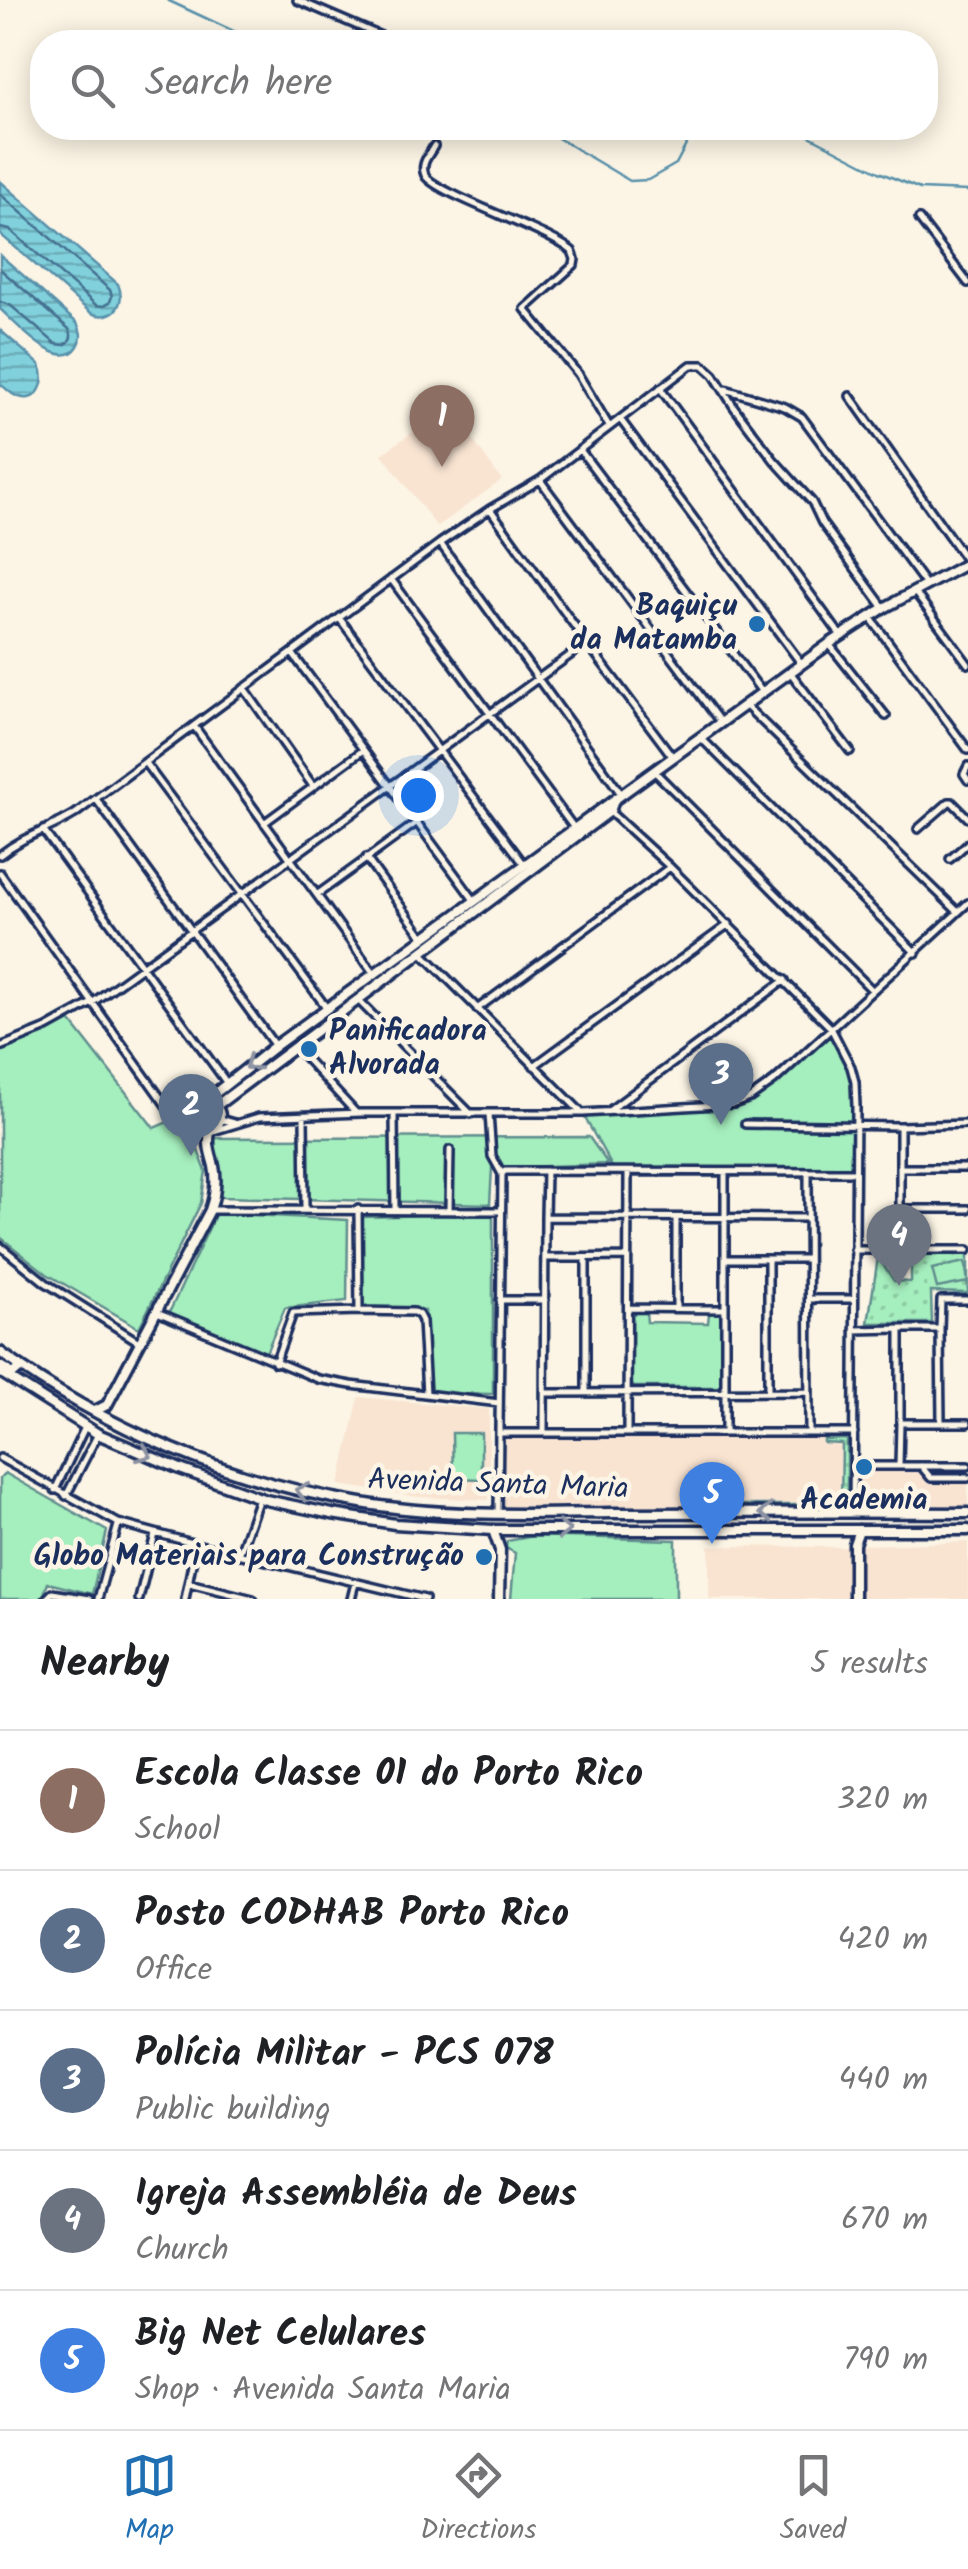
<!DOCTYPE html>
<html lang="en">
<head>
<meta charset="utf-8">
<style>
	:root { --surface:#fff; --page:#f6f6f6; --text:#202124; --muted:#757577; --line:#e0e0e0; --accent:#1f6fb2 }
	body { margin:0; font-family:Kalam,sans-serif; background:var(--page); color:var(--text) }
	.you { position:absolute; left:418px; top:795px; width:35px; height:35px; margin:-25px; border:8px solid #fff; border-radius:50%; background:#1a73e8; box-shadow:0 0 0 15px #1a73e833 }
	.badge { display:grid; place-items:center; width:65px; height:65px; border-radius:50%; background:var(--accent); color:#fff; font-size:32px; font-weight:700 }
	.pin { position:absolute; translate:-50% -82px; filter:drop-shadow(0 2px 5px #0008) }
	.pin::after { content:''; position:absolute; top:52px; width:35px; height:30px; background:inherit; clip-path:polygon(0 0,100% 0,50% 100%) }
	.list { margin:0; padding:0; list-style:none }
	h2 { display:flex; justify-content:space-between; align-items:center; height:130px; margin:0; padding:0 40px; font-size:42px }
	h2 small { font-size:32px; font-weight:400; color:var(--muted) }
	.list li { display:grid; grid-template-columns:65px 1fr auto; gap:30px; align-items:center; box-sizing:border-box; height:140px; padding:0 40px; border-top:2px solid var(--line) }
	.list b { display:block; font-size:38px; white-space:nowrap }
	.list p { margin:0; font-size:32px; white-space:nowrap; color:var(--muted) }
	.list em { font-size:32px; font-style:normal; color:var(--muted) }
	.icon { flex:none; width:55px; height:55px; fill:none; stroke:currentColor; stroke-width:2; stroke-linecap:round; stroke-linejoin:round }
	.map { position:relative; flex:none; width:968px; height:1599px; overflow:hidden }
	.search { position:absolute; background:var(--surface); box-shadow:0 5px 25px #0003; left:30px; right:30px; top:30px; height:110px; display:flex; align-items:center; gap:25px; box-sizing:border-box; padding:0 35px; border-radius:40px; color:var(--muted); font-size:38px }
	.sheet { height:830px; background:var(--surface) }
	nav { display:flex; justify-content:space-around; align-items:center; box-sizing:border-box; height:140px; border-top:2px solid var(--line); background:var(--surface); font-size:28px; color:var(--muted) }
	nav a { display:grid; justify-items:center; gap:5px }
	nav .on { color:var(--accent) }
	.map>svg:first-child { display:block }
	.built { fill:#f9e4d2 }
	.grass { fill:url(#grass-dots); stroke:#608e8e; stroke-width:2.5 }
	.park { fill:#a5eebd; stroke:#608e8e; stroke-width:2.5 }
	.water { fill:url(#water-rules); stroke:#5890aa; stroke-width:2.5 }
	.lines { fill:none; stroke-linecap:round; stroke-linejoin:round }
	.shore { stroke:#447090; stroke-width:2.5 }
	.stream { stroke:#5890aa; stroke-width:2.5 }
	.minor-casing { stroke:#1b2f5e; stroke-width:12 }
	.tertiary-casing { stroke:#1b2f5e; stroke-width:15 }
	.secondary-casing { stroke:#1b2f5e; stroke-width:15 }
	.minor { stroke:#fcf5e5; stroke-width:5 }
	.tertiary { stroke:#fcf5e5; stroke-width:8 }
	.secondary { stroke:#fcf5e5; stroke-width:8 }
	.oneway { stroke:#8c92a2 }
	.poi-dot { fill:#1f6fb2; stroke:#fcf5e5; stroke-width:4 }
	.labels { text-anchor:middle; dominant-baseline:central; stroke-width:9; stroke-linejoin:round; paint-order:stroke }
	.poi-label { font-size:30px; font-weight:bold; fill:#1b2f5e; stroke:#fcf5e5; text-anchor:end }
	.street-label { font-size:30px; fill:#1b2f5e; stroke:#fcf5e5 }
</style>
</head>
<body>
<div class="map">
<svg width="968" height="1599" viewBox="0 0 968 1599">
	<defs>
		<pattern id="grass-dots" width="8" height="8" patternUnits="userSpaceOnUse" patternTransform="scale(2.5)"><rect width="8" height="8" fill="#a5eebd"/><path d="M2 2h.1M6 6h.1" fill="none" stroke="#8dcca5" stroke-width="1.8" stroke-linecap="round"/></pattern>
		<pattern id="water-rules" width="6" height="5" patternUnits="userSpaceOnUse" patternTransform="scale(2.5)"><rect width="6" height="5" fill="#81d1dc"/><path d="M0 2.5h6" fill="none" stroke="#69aab6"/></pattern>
	</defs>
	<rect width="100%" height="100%" fill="#fcf5e5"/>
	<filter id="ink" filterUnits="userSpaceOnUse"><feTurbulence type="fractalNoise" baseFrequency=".01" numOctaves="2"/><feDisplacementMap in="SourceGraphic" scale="20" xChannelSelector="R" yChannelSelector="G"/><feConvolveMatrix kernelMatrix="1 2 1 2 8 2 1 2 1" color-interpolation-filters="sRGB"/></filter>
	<g filter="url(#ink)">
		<!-- built -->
		<path class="built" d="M448 406 502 480 437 527 382 454Z
			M359 1397 489 1409V1500L419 1497 339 1485Z
			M499 1433H854L853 1466H968V1514H498Z
			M968 1542V1599H860L859 1545Z
			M709 1546 847 1547 850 1599H709Z"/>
		<!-- grass -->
		<path class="grass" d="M968 1254V1293L931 1292 932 1323H868L878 1257 894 1281 911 1282V1255Z
			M847 1439V1511H738V1505H841L842 1444 824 1443V1440Z"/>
		<!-- park -->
		<path class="park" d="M64 1013 154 1128 170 1121 187 1122 206 1171 201 1203 139 1328 47 1274 0 1237V1050Z
			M831 1028 849 1064 854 1083V1172H615L580 1109 742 1101Z
			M589 1137 608 1164 492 1168 490 1204 221 1197 214 1138Z
			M216 1213 348 1220 347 1301 285 1308 265 1355 169 1313Z
			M493 1213V1394L430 1393 425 1311 362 1307 363 1217Z
			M965 1262 968 1282 937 1288 932 1269Z
			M646 1312 647 1322 708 1323 709 1313 722 1312V1387H634L630 1383 631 1313Z
			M452 1433H481V1479L453 1478Z
			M5 1473 107 1531 92 1594 48 1583 42 1599H0V1479Z
			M534 1536 676 1540V1599H511L515 1553 506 1548 507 1541Z"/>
		<!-- water -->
		<path class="water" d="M0 181 118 284C127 305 112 322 91 313L0 234Z
			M0 255 77 323C81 331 83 338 78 346 60 375 15 322 0 309Z
			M0 330 40 365C48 383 37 407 14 395 12 394 2 385 0 384Z"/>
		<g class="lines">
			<!-- shore -->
			<path class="shore" d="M0 194 110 290 112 296 110 302 103 306 96 305 10 230 0 228
				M0 269 69 329C73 335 71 342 64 345L56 344 10 305 0 302"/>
			<!-- stream -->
			<path class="stream" d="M167 0 257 42
				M541 128 630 181 648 180 676 164 695 128
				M794 128 879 172 920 189 968 191"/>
			<defs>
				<path id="minor" d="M297 0 395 42
					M434 146C429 155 420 164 425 175 433 193 548 230 572 251L575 259 574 265 525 309 578 374 609 426
					M919 219 968 283
					M660 388 841 636
					M725 389 785 407 802 417 926 585
					M850 396 968 563
					M620 419 801 663
					M580 450 762 692
					M540 480 720 722
					M440 543 622 795
					M391 579 574 828
					M914 591 968 664
					M870 617 968 750
					M340 619 524 864
					M587 643 672 756
					M829 644 886 716
					M292 653 474 900
					M790 672 850 751
					M244 688 313 786
					M745 705 958 912
					M194 726 375 975
					M700 737 916 953
					M145 763 326 1007
					M968 766 964 774 968 780
					M654 771 872 990
					M96 799 275 1046
					M610 812 670 867 831 1028 851 1067 855 1082 856 1106 853 1513
					M264 823 362 751
					M918 829 949 802H952L968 818
					M43 830 226 1082
					M0 855C25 835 49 830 75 814L440 543 490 509 540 480 691 365H703L714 375 734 407 774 460 812 502 822 523 884 608
					M366 858 424 938
					M950 859 968 843
					M0 873 170 1111 190 1122
					M318 894 416 823
					M422 953 580 1111
					M358 1000 471 1114
					M477 1009 670 867
					M0 1047 47 1028 92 1003 587 643 490 509
					M295 1047 356 1113
					M534 1066 729 924
					M610 1110 785 980
					M173 1111 194 1106
					M394 1113 395 1209
					M489 1114 492 1156 502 1174 498 1514
					M304 1116 305 1208
					M220 1119 234 1123
					M745 1124 900 1126 968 1124
					M900 1126V1209H968
					M213 1131 259 1117 361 1113H583L734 1104 750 1098 774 1081 968 903
					M901 1168H968
					M546 1171 545 1217 808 1218
					M725 1172V1259H808
					M808 1172 809 1433
					M503 1173 505 1171H546L854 1172
					M358 1209 359 1311
					M900 1209V1250
					M210 1210 501 1211
					M449 1210 450 1150
					M676 1218V1308
					M0 1246 46 1283 139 1342
					M854 1250H968
					M546 1258 628 1257
					M725 1259V1433
					M768 1260V1392
					M809 1299H854
					M500 1300H545
					M628 1308 725 1309
					M157 1312 318 1379 351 1385 499 1403
					M900 1329H940L941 1300H968
					M940 1329 941 1423
					M854 1330 900 1329V1423
					M275 1363 293 1313 359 1311 414 1312 419 1315 422 1321 426 1394
					M586 1392V1258
					M545 1393 809 1392
					M499 1433H854
					M544 1433 545 1217
					M627 1433 628 1173
					M0 1458 118 1523 196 1544 425 1599
					M854 1466H968
					M899 1466 900 1423H968
					M921 1466 931 1478H968
					M55 1490 85 1427
					M66 1496 98 1434
					M239 1555 259 1498
					M189 1583 253 1599
					M46 1599 52 1593 89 1599
					M98 1599 118 1525
					M139 1599 155 1534
					M185 1599 196 1544
					M351 1599 355 1583"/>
				<path id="tertiary" d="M190 1117a15 15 0 1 1 30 0a15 15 0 1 1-30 0Z
					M204 1102 275 1046 829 644 884 608 968 563
					M216 1106 610 811 613 803
					M95 1411 107 1405 210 1210C215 1196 217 1181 214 1166 211 1154 207 1145 210 1132
					M493 1530 500 1550 499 1599
					M854 1599V1544L859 1530"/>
				<path id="secondary" d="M0 1352C105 1429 232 1482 361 1503 443 1517 528 1514 611 1513 730 1513 849 1512 968 1513
					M0 1366 13 1374 21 1367
					M0 1372 98 1434 180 1469 266 1500 332 1514 395 1524 493 1530H968"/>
			</defs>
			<!-- minor casing -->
			<use href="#minor" class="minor-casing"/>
			<!-- tertiary casing -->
			<use href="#tertiary" class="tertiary-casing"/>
			<!-- secondary casing -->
			<use href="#secondary" class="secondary-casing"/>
			<!-- minor -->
			<use href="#minor" class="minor"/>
			<!-- tertiary -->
			<use href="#tertiary" class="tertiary"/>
			<!-- secondary -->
			<use href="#secondary" class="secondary"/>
		</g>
		<!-- one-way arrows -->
		<defs><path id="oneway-chevron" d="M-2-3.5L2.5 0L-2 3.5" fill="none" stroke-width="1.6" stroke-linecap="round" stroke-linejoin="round" transform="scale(2.5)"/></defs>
		<g class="oneway">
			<use href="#oneway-chevron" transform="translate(251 1064) rotate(144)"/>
			<use href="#oneway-chevron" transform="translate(145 1454) rotate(23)"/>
			<use href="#oneway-chevron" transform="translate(302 1491) rotate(-166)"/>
			<use href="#oneway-chevron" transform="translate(766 1513) rotate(180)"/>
			<use href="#oneway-chevron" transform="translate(564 1530)"/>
		</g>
	</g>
	<!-- markers -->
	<g class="poi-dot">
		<circle cx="757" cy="624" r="10"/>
		<circle cx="309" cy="1049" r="10"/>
		<circle cx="864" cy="1467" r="10"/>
		<circle cx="484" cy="1557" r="10"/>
	</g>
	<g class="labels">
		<!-- poi labels -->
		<g class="poi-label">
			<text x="737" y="607">Baquiçu<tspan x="737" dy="34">da Matamba</tspan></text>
			<text x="329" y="1032" text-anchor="start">Panificadora<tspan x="329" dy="34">Alvorada</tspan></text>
			<text x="864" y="1501" text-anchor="middle">Academia</text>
			<text x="464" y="1557">Globo Materiais para Construção</text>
		</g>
		<!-- street labels -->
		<g class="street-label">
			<text transform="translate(498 1485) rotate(2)">Avenida Santa Maria</text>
		</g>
	</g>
</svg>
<div class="you"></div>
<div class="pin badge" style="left:442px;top:467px;background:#8d6e63">1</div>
<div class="pin badge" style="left:191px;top:1156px;background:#5c6f8a">2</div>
<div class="pin badge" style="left:721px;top:1125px;background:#5c6f8a">3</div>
<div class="pin badge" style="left:899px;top:1286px;background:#6b7280">4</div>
<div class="pin badge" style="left:712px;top:1544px;background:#3f7fe0">5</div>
<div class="search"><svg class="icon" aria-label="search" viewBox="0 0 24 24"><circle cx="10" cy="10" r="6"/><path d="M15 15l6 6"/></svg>Search here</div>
</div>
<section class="sheet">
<h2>Nearby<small>5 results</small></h2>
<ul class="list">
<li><span class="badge" style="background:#8d6e63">1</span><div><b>Escola Classe 01 do Porto Rico</b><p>School</p></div><em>320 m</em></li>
<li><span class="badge" style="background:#5c6f8a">2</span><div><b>Posto CODHAB Porto Rico</b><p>Office</p></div><em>420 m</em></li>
<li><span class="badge" style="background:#5c6f8a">3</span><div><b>Polícia Militar - PCS 078</b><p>Public building</p></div><em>440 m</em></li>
<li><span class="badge" style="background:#6b7280">4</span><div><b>Igreja Assembléia de Deus</b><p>Church</p></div><em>670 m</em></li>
<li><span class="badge" style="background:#3f7fe0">5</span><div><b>Big Net Celulares</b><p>Shop · Avenida Santa Maria</p></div><em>790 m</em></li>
</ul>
</section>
<nav>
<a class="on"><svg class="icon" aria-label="map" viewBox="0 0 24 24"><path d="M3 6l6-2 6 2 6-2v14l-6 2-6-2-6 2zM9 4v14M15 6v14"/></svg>Map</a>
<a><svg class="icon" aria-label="directions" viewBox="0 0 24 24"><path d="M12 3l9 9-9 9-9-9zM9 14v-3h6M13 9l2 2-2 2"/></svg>Directions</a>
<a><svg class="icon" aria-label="saved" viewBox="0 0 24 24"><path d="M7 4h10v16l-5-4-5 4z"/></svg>Saved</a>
</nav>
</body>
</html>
